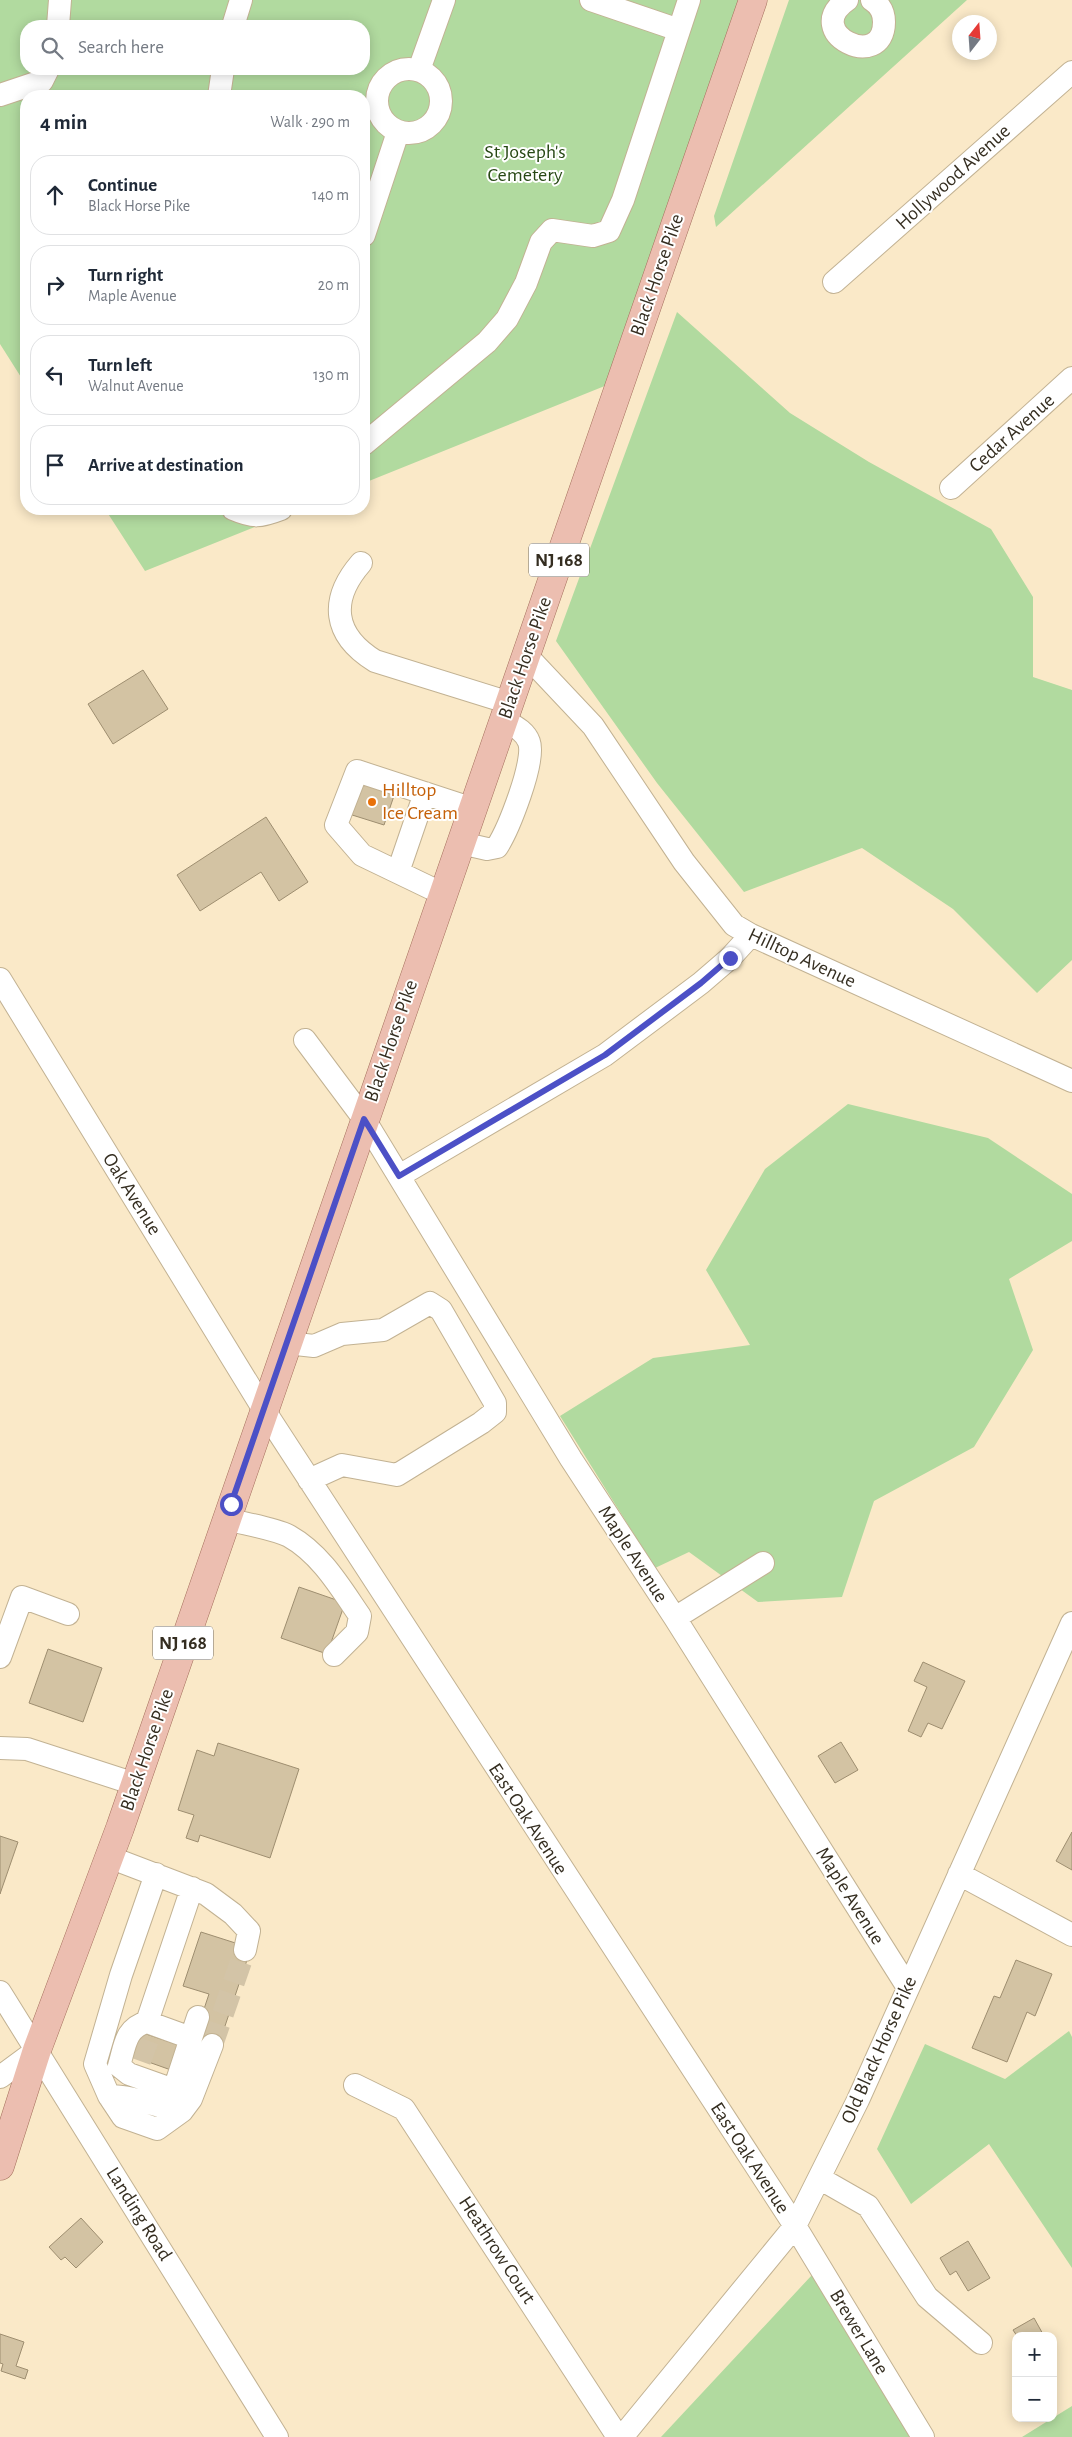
<!DOCTYPE html>
<html lang="en">
<head>
<meta charset="utf-8">
<style>
	:root { --surface:#fff; --page:#f6f6f7; --text:#1f2937; --muted:#747a83; --line:#e0e1e3 }
	body { margin:0; font-family:"Alegreya Sans",sans-serif; background:var(--page); color:var(--text) }
	.controls { position:absolute; right:15px; bottom:15px; display:grid; overflow:hidden; border-radius:10px; box-shadow:0 2px 12px #0003 }
	.controls button { width:45px; height:45px; display:grid; place-items:center; padding:0; border:0; border-bottom:1px solid var(--line); background:var(--surface); color:var(--text); font:25px sans-serif }
	.compass { position:absolute; left:952px; top:15px; width:45px; height:45px; border-radius:50%; background:var(--surface); box-shadow:0 2px 12px #0003; rotate:17deg }
	.stop { position:absolute; width:15px; height:15px; margin:-11px; border:4px solid #4c50c6; border-radius:50%; background:#fff }
	.stop.end { background:#4c50c6; border-color:#fff; box-shadow:0 1px 5px #0008 }
	.list { margin:0; padding:0; list-style:none }
	h2 { display:flex; justify-content:space-between; align-items:center; height:65px; margin:0; padding:0 20px; font-size:21px }
	h2 small { font-size:16px; font-weight:400; color:var(--muted) }
	.list li { display:grid; grid-template-columns:32px 1fr auto; gap:15px; align-items:center; box-sizing:border-box; height:80px; margin:0 10px 10px; padding:0 10px; border:1px solid var(--line); border-radius:20px }
	.list b { display:block; font-size:19px; white-space:nowrap }
	.list p { margin:0; font-size:16px; white-space:nowrap; color:var(--muted) }
	.list em { font-size:16px; font-style:normal; color:var(--muted) }
	.icon { flex:none; width:28px; height:28px; fill:none; stroke:currentColor; stroke-width:2; stroke-linecap:round; stroke-linejoin:round }
	.map { position:relative; flex:none; width:1072px; height:2437px; overflow:hidden }
	.search { position:absolute; background:var(--surface); box-shadow:0 2px 12px #0003; left:20px; top:20px; width:350px; height:55px; display:flex; align-items:center; gap:12px; box-sizing:border-box; padding:0 18px; border-radius:20px; color:var(--muted); font-size:19px }
	.panel { position:absolute; background:var(--surface); box-shadow:0 2px 12px #0003; left:20px; top:90px; width:350px; height:425px; border-radius:20px }
	.map>svg:first-child { display:block }
	.green { fill:#b1da9f; fill-rule:evenodd }
	.building { fill:#d3c3a3; stroke:#9e8e70 }
	.lines { fill:none; stroke-linecap:round; stroke-linejoin:round }
	.minor-tunnel { stroke:#d3c4a7; stroke-width:22; stroke-dasharray:22 11; stroke-linecap:butt }
	.minor-casing { stroke:#c2b293; stroke-width:24 }
	.major-casing { stroke:#a46f5c; stroke-width:29 }
	.minor { stroke:#fff; stroke-width:22 }
	.major { stroke:#ecbeb0; stroke-width:28 }
	.route { stroke:#4c50c6; stroke-width:6 }
	.food-dot { fill:#e8710a; stroke:#fff; stroke-width:2 }
	.labels { text-anchor:middle; dominant-baseline:central; stroke-width:4; stroke-linejoin:round; paint-order:stroke }
	.shield { fill:#fff; stroke:#726d64; stroke-width:1 }
	.shield-label { font-size:19px; font-weight:bold; fill:#352e21 }
	.park-label { font-size:20px; fill:#274814; stroke:#fff }
	.street-label { font-size:20px; fill:#352e21; stroke:#fff }
	.food-label { font-size:20px; fill:#c56008; stroke:#fff; text-anchor:start }
</style>
</head>
<body>
<div class="map">
<svg width="1072" height="2437" viewBox="0 0 1072 2437">
	<rect width="100%" height="100%" fill="#fae9c8"/>
	<!-- green -->
	<path class="green" d="M0 0H753L622 379 364 483V96H26V385L0 344ZM26 26H364V69H26Z
		M789 0H967L716 227 714 216Z
		M677 312 790 413 869 462 991 529 1033 597V677L1072 690V960L1037 993 953 909 862 848 744 892 657 783 556 641Z
		M105 509H300L145 571Z
		M848 1104 988 1138 1072 1194V1241L1009 1279 1033 1350 974 1447 874 1501 842 1597 758 1602 689 1552 655 1568 560 1416 653 1358 750 1345 706 1270 765 1169Z
		M1069 2031 1072 2037V2268L989 2144 911 2204 877 2149 925 2044 1005 2079Z
		M812 2275 922 2437H661Z
		M1072 2406V2437H1022Z"/>
	<!-- building -->
	<path class="building" d="M143 670 168 709 113 744 88 704Z
		M361 778 396 790 384 825 349 814Z
		M266 817 308 882 279 901 261 872 200 911 177 875Z
		M299 1587 345 1603 327 1654 281 1638Z
		M48 1649 102 1668 83 1722 29 1703Z
		M923 1662 965 1681 942 1729 928 1723 921 1737 908 1731 927 1687 914 1681Z
		M841 1742 858 1770 835 1783 818 1756Z
		M218 1743 299 1769 270 1858 200 1835 198 1842 186 1838 194 1815 178 1810 197 1750 214 1756Z
		M1072 1832V1870L1056 1861Z
		M0 1836 18 1842 0 1894Z
		M201 1932 251 1948 219 2044 195 2036 209 1994 183 1986Z
		M1016 1960 1052 1974 1035 2016 1027 2012 1007 2062 972 2048 994 1996 1000 1998Z
		M134 2030 179 2045 171 2070 126 2054Z
		M81 2218 103 2242 76 2268 65 2257 61 2260 49 2247Z
		M968 2241 990 2278 968 2291 956 2271 950 2275 940 2258Z
		M1034 2318 1044 2336H1017L1013 2330Z
		M0 2334 24 2342 16 2366 28 2370 25 2379 1 2371 3 2364 0 2363Z"/>
	<g class="lines">
		<!-- minor-tunnel -->
		<path class="minor-tunnel" d="M212 2045 245 1950
			M140 2061 149 2037"/>
		<defs>
			<path id="minor" d="M591 0 679 30
				M847 0C800 33 884 73 884 22 884 13 880 5 872 0
				M58 26 60 0
				M233 26 241 0
				M377 101a32 32 0 1 1 64 0a32 32 0 1 1-64 0Z
				M419 70 444 0
				M0 95 42 81 48 69
				M219 96 223 69
				M364 235 398 132
				M834 282 1072 72
				M364 444 487 342 507 319 526 283 541 242 552 230 593 236 609 231 623 200 689 0
				M951 488 1072 378
				M233 509C254 518 260 517 281 509
				M361 563C329 600 333 635 375 661L510 703
				M527 656 593 726 684 862 734 925 751 935 1072 1081
				M461 843 487 849 497 847C508 830 536 761 529 742 525 731 514 726 504 720
				M398 872 425 793
				M443 894 362 855 336 825 357 771 473 809
				M0 979 264 1410 795 2226 923 2437
				M305 1040 364 1119 571 1459 675 1618 907 1986
				M399 1176 605 1055 701 983 730 958 751 935
				M287 1343 314 1346 342 1334 383 1330 430 1303 441 1310 495 1403V1412L481 1423 397 1475 342 1465 309 1480
				M226 1519C245 1524 273 1528 289 1536 321 1554 340 1587 360 1616L357 1632 334 1655
				M675 1618 763 1563
				M0 1657 22 1597 68 1614
				M0 1748 27 1749 135 1784
				M109 1857 206 1894 233 1914 249 1931 245 1950
				M156 1874 121 1975 95 2064 109 2096C134 2096 157 2107 182 2111
				M959 1874 1072 1935
				M0 1992 277 2437
				M147 2022 191 2038 174 2090 129 2074 119 2066C125 2046 125 2028 147 2022Z
				M147 2022 192 1888
				M191 2038 198 2017
				M0 2077 37 2050
				M355 2085 404 2109 618 2437
				M109 2096 123 2117 157 2129 182 2111 191 2099 212 2045
				M819 2178 868 2206 927 2297 981 2343
				M622 2437 795 2226 858 2100 1072 1623"/>
			<path id="major" d="M0 2166 37 2050 120 1828 753 0"/>
		</defs>
		<!-- minor casing -->
		<use href="#minor" class="minor-casing"/>
		<!-- major casing -->
		<use href="#major" class="major-casing"/>
		<!-- minor -->
		<use href="#minor" class="minor"/>
		<!-- major -->
		<use href="#major" class="major"/>
	</g>
	<g class="lines">
		<!-- route -->
		<path class="route" d="M231 1504 364 1119 399 1176 605 1055 701 983 730 958"/>
	</g>
	<!-- markers -->
	<circle class="food-dot" cx="372" cy="802" r="5"/>
	<g class="labels">
		<!-- shield labels -->
		<g class="shield">
			<rect x="529" y="543.5" width="60" height="33" rx="4"/>
			<rect x="153" y="1626.5" width="60" height="33" rx="4"/>
		</g>
		<g class="shield-label">
			<text x="559" y="560">NJ 168</text>
			<text x="183" y="1643">NJ 168</text>
		</g>
		<!-- park labels -->
		<g class="park-label">
			<text x="525" y="152">St Joseph's<tspan x="525" dy="23">Cemetery</tspan></text>
		</g>
		<!-- street labels -->
		<g class="street-label">
			<text transform="translate(953 177) rotate(-42)">Hollywood Avenue</text>
			<text transform="translate(657 275) rotate(-71)">Black Horse Pike</text>
			<text transform="translate(1012 433) rotate(-42)">Cedar Avenue</text>
			<text transform="translate(525 658) rotate(-71)">Black Horse Pike</text>
			<text transform="translate(802 958) rotate(25)">Hilltop Avenue</text>
			<text transform="translate(391 1041) rotate(-71)">Black Horse Pike</text>
			<text transform="translate(132 1194) rotate(58)">Oak Avenue</text>
			<text transform="translate(633 1554) rotate(57)">Maple Avenue</text>
			<text transform="translate(147 1750) rotate(-71)">Black Horse Pike</text>
			<text transform="translate(528 1819) rotate(57)">East Oak Avenue</text>
			<text transform="translate(850 1896) rotate(58)">Maple Avenue</text>
			<text transform="translate(879 2050) rotate(-66)">Old Black Horse Pike</text>
			<text transform="translate(750 2158) rotate(57)">East Oak Avenue</text>
			<text transform="translate(139 2214) rotate(58)">Landing Road</text>
			<text transform="translate(497 2250) rotate(57)">Heathrow Court</text>
			<text transform="translate(859 2332) rotate(59)">Brewer Lane</text>
		</g>
		<!-- food labels -->
		<g class="food-label">
			<text x="382" y="790">Hilltop<tspan x="382" dy="23">Ice Cream</tspan></text>
		</g>
	</g>
</svg>
<div class="controls">
<button>+</button>
<button>−</button>
</div>
<svg class="compass" viewBox="-18 -18 36 36"><path d="M0-13l5 13h-10z" fill="#e53935"/><path d="M0 13l5-13h-10z" fill="#747a83"/></svg>
<div class="stop" style="left:231px;top:1504px"></div>
<div class="stop end" style="left:730px;top:958px"></div>
<div class="search"><svg class="icon" aria-label="search" viewBox="0 0 24 24"><circle cx="10" cy="10" r="6"/><path d="M15 15l6 6"/></svg>Search here</div>
<section class="panel">
<h2>4 min<small>Walk · 290 m</small></h2>
<ul class="list">
<li><svg class="icon" aria-label="ahead" viewBox="0 0 24 24"><path d="M12 20V5M6 11l6-6 6 6"/></svg><div><b>Continue</b><p>Black Horse Pike</p></div><em>140 m</em></li>
<li><svg class="icon" aria-label="right" viewBox="0 0 24 24"><path d="M7 20v-9h11M14 6l5 5-5 5"/></svg><div><b>Turn right</b><p>Maple Avenue</p></div><em>20 m</em></li>
<li><svg class="icon" aria-label="left" viewBox="0 0 24 24"><path d="M17 20v-9H6M10 6l-5 5 5 5"/></svg><div><b>Turn left</b><p>Walnut Avenue</p></div><em>130 m</em></li>
<li><svg class="icon" aria-label="arrive" viewBox="0 0 24 24"><path d="M6 21V4h12l-3 4 3 4H6"/></svg><div><b>Arrive at destination</b></div></li>
</ul>
</section>
</div>
</body>
</html>
